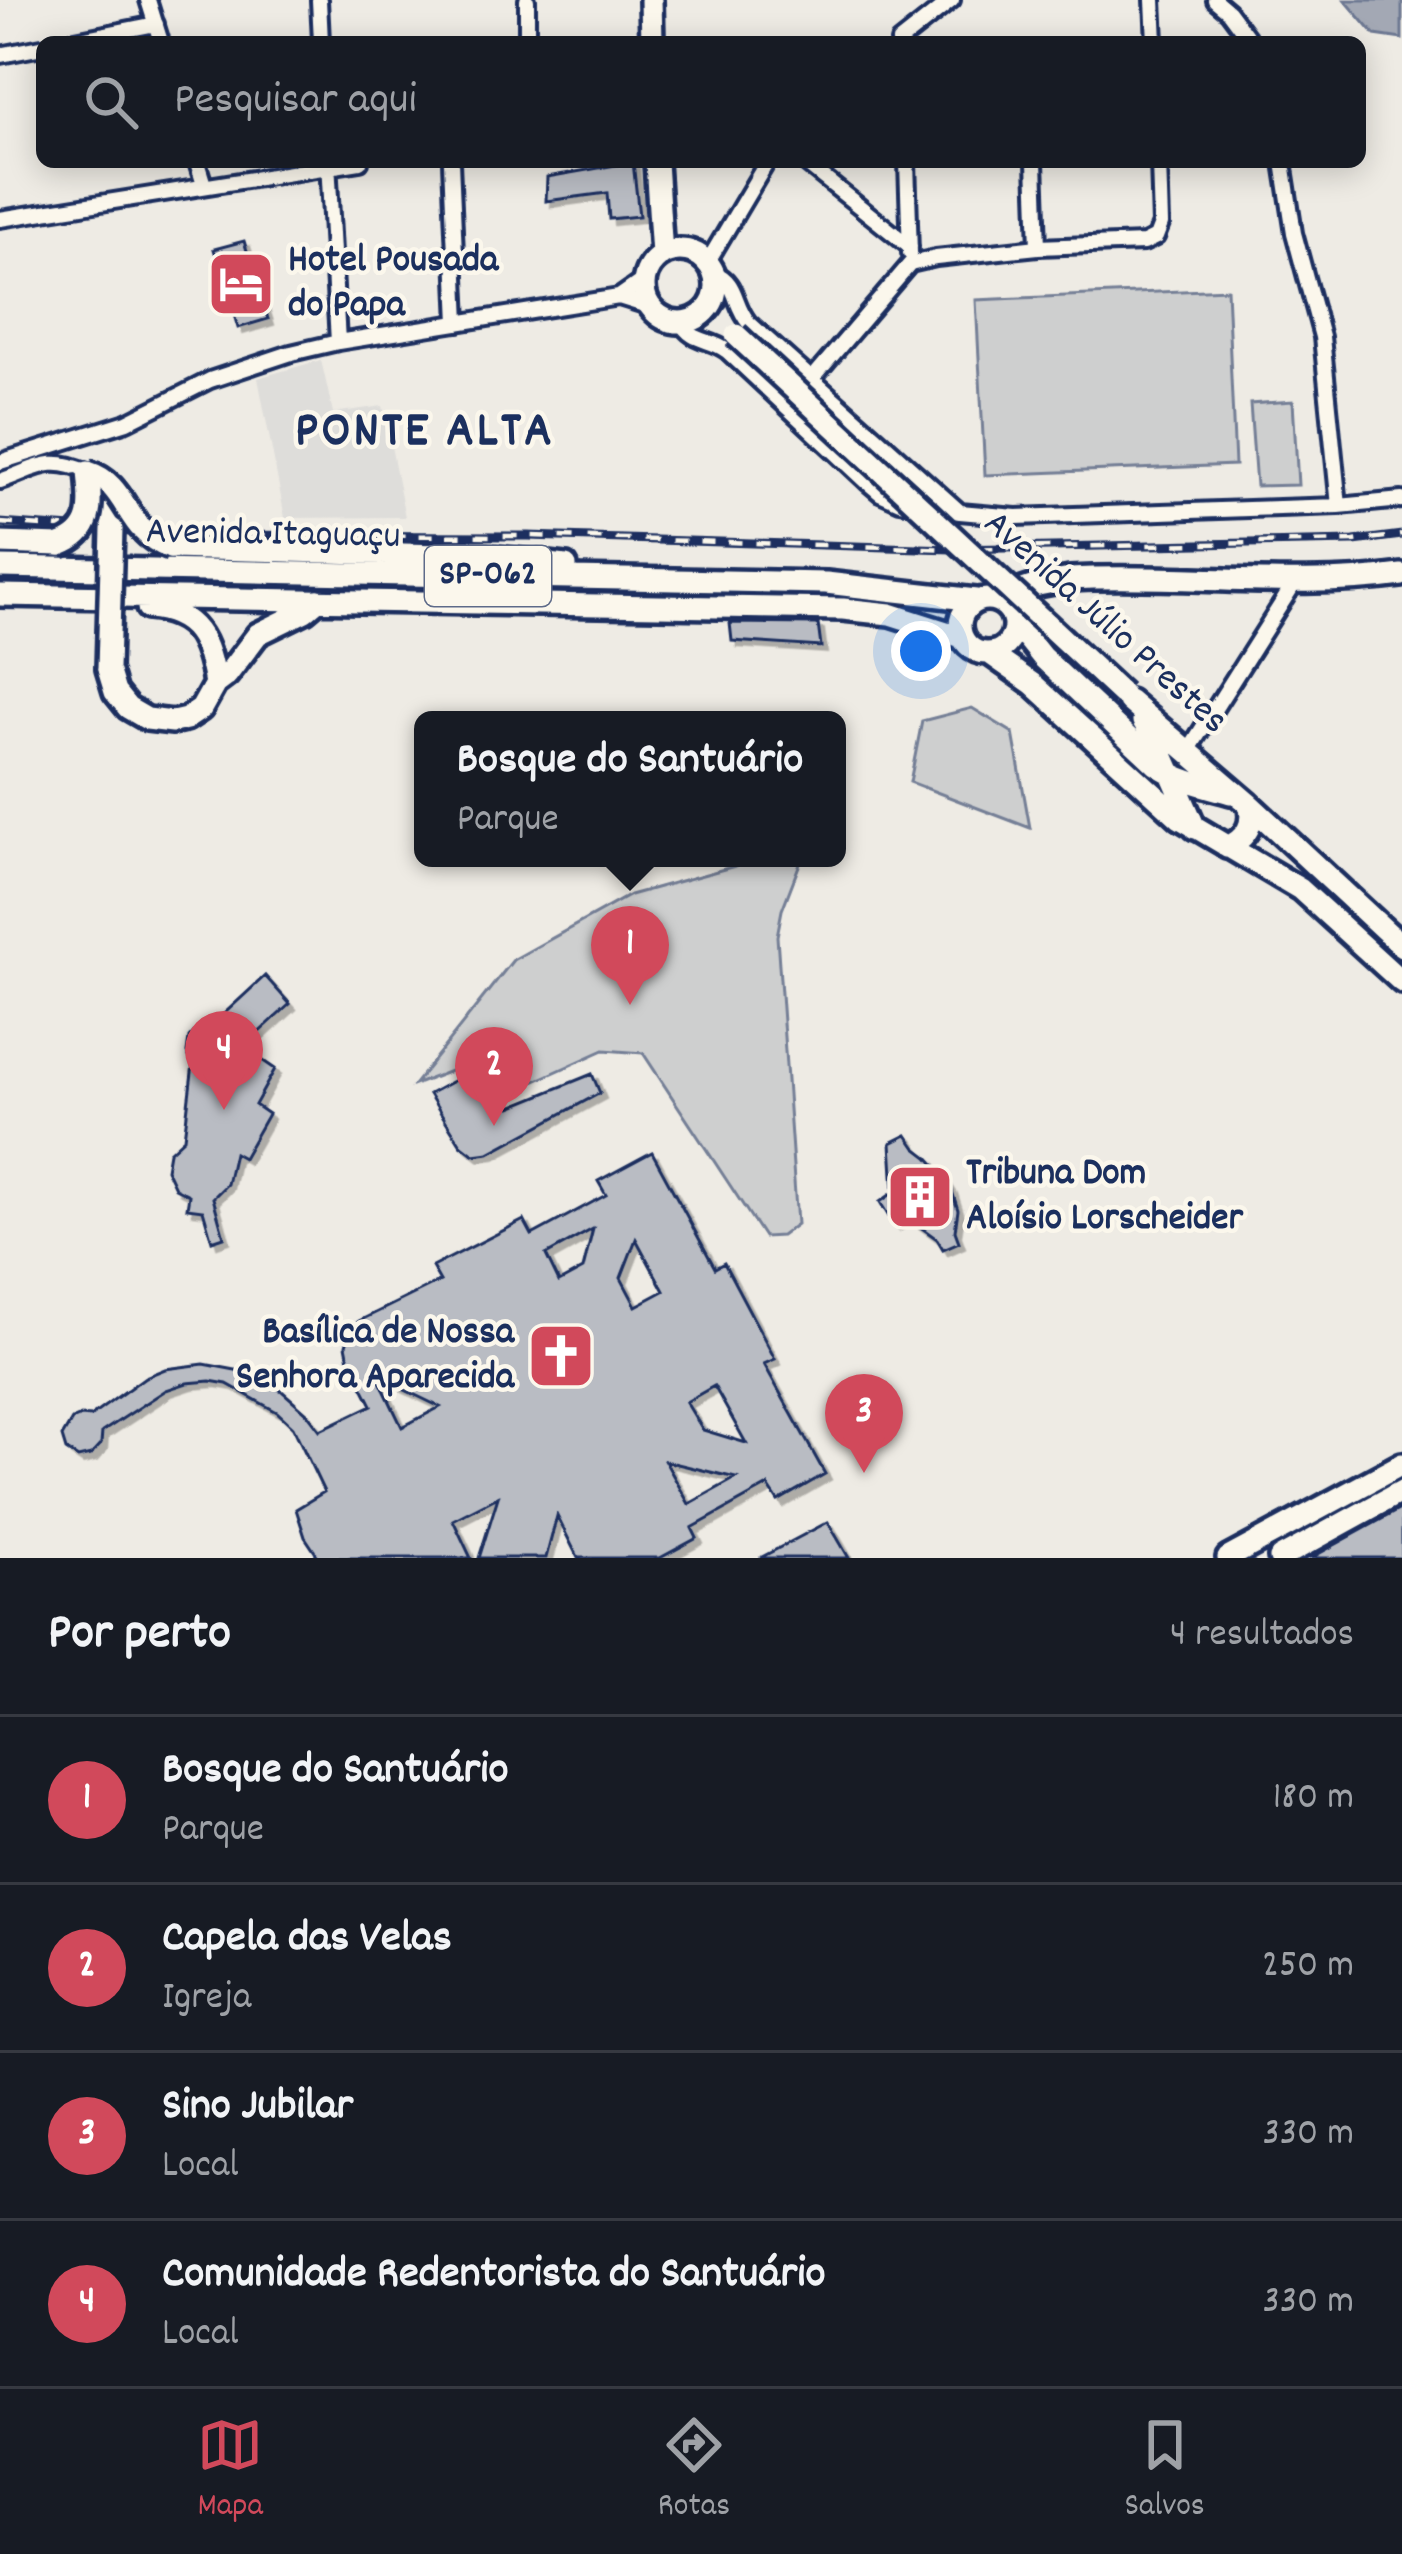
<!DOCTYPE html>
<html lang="pt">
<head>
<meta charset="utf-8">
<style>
	:root { --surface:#171b24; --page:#20242c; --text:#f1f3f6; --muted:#9ea1a6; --line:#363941; --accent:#d1495b }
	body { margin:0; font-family:Dekko,sans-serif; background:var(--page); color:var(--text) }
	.you { position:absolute; left:921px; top:651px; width:42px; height:42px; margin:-30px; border:9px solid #fff; border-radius:50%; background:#1a73e8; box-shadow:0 0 0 18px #1a73e833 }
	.badge { display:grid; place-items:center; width:78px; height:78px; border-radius:50%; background:var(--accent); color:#fff; font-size:39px; font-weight:700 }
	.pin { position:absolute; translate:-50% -99px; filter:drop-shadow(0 3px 6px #0008) }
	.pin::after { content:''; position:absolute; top:63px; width:42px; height:36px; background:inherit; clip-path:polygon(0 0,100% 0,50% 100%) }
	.popup { position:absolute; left:414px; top:711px; width:432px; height:156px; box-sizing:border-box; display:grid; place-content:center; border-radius:18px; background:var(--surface); filter:drop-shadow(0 3px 9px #0005); font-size:39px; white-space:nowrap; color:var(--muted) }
	.popup b { font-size:45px; color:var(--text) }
	.popup::after { content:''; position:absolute; left:50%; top:100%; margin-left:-24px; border:24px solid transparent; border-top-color:var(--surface) }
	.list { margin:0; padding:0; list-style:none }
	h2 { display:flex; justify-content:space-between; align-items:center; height:156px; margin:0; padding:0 48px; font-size:51px }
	h2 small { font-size:39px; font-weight:400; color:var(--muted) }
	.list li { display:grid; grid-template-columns:78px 1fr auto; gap:36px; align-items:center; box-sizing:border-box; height:168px; padding:0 48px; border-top:3px solid var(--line) }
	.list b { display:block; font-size:45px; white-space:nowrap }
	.list p { margin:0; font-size:39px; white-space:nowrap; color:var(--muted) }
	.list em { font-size:39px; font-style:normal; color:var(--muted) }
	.icon { flex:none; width:66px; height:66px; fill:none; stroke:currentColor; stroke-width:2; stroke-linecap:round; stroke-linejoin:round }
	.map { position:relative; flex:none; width:1402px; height:1558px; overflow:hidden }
	.search { position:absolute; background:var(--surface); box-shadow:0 6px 30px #0003; left:36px; right:36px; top:36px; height:132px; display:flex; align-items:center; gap:30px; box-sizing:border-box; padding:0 42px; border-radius:18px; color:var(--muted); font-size:45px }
	.sheet { height:828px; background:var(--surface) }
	nav { display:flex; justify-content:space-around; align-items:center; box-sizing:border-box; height:168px; border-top:3px solid var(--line); background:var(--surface); font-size:33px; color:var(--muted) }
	nav a { display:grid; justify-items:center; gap:6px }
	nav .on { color:var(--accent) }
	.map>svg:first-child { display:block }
	.built { fill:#deddda }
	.green { fill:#cecfcf; stroke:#747f96; stroke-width:3 }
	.water { fill:#a3a8b4; stroke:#6d7892; stroke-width:3 }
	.building { fill:#b9bcc3; stroke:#1b2f5e; stroke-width:3; fill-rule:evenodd; filter:url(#shadow) }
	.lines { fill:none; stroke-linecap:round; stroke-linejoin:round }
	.street-casing { stroke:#1b2f5e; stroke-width:22 }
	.secondary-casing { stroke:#1b2f5e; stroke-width:30 }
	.primary-casing { stroke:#1b2f5e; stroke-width:30 }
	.street { stroke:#fbf7ec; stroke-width:14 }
	.secondary { stroke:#fbf7ec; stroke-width:21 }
	.primary { stroke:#fbf7ec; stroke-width:21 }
	.rail-casing { stroke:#1b2f5e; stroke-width:9 }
	.rail { stroke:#fbf7ec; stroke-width:4.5; stroke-dasharray:14; stroke-linecap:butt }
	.secondary-bridge-casing { stroke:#1b2f5e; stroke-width:30; stroke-linecap:butt }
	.primary-bridge-casing { stroke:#1b2f5e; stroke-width:30; stroke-linecap:butt }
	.secondary-bridge { stroke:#fbf7ec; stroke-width:21 }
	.primary-bridge { stroke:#fbf7ec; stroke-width:21 }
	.labels { text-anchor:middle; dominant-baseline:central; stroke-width:9; stroke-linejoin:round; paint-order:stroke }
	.shield { fill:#fbf7ec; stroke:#5e6b89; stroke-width:3 }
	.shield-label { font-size:36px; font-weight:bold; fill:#1b2f5e }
	.poi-label { font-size:39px; font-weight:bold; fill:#1b2f5e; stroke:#fbf7ec; text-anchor:start }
	.street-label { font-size:39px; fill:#1b2f5e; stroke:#fbf7ec }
	.district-label { font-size:51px; font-weight:bold; letter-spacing:3px; fill:#1b2f5e; stroke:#fbf7ec }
</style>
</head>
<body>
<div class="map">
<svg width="1402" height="1558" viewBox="0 0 1402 1558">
	<defs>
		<filter id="shadow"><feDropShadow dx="5.5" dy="5.5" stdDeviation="0" flood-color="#0004"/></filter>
	</defs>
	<rect width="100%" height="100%" fill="#eeebe4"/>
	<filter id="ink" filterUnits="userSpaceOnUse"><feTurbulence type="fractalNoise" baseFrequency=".00833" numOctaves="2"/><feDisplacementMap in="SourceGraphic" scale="24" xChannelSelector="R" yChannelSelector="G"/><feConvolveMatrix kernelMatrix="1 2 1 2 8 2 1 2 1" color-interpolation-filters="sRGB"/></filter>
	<g filter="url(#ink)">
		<!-- built -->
		<path class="built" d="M321 360 333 413 383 406 405 517 285 518 258 378Z"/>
		<!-- green -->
		<path class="green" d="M1227 289 1235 465 985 475 976 300Z
			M1293 401 1298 485 1256 486 1250 404Z
			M972 708 1013 733 1030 828 910 782 922 721Z
			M764 858H802L782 910 777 936 797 1224 781 1236 764 1237 643 1053 604 1050 524 1086 494 1054 414 1085 513 960 630 895Z"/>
		<!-- water -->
		<path class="water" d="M1345 0H1402V39L1375 35Z"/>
		<!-- building -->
		<path class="building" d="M633 162 639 216 609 219 607 193 546 201 547 177Z
			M244 241 268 319 238 328 214 249Z
			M730 623 818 624 821 647 732 641Z
			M265 976 290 1004 243 1047 275 1069 255 1105 268 1114 243 1158 234 1153 227 1184 213 1198 224 1237 212 1241 203 1210 187 1208 189 1195 175 1188 166 1169 169 1152 184 1138 193 1064 187 1053 189 1038 201 1025 215 1022Z
			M481 1066 511 1107 592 1074 600 1093 489 1153 474 1155 461 1145 429 1094Z
			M907 1135 916 1148 928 1157 940 1171 951 1188 958 1210 955 1231 959 1242 943 1249 937 1239 908 1218 894 1225 880 1202 894 1192 891 1143Z
			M652 1152 715 1268 724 1263 775 1359 764 1364 825 1474 778 1501 768 1486 692 1528 697 1538 660 1558H578L557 1516 546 1558H479L498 1497 453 1520 471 1558H319L305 1537 296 1509 324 1492 293 1427 277 1412 227 1384 210 1381 187 1383 166 1390 102 1432 101 1444 91 1455 78 1458 66 1450 62 1437 72 1420 81 1416 90 1417 145 1377 165 1369 204 1364 246 1372 282 1391 307 1413 320 1430 372 1405 349 1360 346 1345 351 1328 359 1321 440 1281 432 1267 524 1220 532 1235 606 1195 598 1181ZM593 1229 583 1269 559 1282 546 1255ZM636 1239 664 1291 636 1306 621 1278ZM378 1377 440 1407 402 1427ZM714 1386 746 1443 703 1430 686 1402ZM665 1461 736 1478 689 1504Z
			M1402 1508V1558H1311Z
			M828 1522 849 1558H760Z"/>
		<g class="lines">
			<defs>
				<path id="street" d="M148 0 161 42
					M319 0 321 42
					M1153 0 1155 42
					M1215 0 1228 11 1251 42
					M65 42 156 24
					M527 42V0
					M899 42 952 0
					M0 55 42 47
					M197 162 204 185
					M328 162 338 342
					M451 162 458 323
					M804 162 910 247
					M907 162 910 253
					M1035 162 1038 247
					M1283 162 1294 233 1322 337 1339 506
					M0 219 360 162
					M707 263 767 162
					M713 272C739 283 732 303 749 323L960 512
					M619 297 646 278
					M681 322C691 343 711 338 727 351L867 482 880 493 900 502 960 512 1016 517 1339 506 1402 500
					M812 379 910 264 936 258 1038 247 1144 243 1156 237 1161 224 1159 162
					M0 462 127 422 210 380 291 353 338 342 619 297 651 307
					M0 481C37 469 48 454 88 472
					M1188 751 1297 579"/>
				<path id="secondary" d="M651 0 652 42
					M656 162 662 255
					M644 286a36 36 0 1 1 72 0a36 36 0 1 1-72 0Z
					M996 599 1038 585 1070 579C1180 573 1293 590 1402 575"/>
				<path id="primary" d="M93 476 109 499 112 529
					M0 543 60 545
					M170 548 480 556 566 566
					M0 567 826 583 976 600
					M0 595 843 609 890 614 962 637
					M960 626a27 27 0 1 1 54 0a27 27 0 1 1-54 0Z
					M148 608C197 612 208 641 215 684
					M1015 623 1042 657 1157 765C1180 781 1205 786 1231 793
					M989 653 1033 684 1180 818 1300 889 1402 982
					M108 669 115 692 128 708 147 719 173 722 186 719 201 709 215 684 227 675 258 634 305 611 318 600
					M1129 701 1249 804 1402 946
					M1143 721 1163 755 1195 828
					M1227 847C1246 838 1255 825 1249 804
					M1228 1558 1402 1464
					M1280 1558 1402 1491"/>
			</defs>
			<!-- street casing -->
			<use href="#street" class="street-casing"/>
			<!-- secondary casing -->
			<use href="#secondary" class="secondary-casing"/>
			<!-- primary casing -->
			<use href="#primary" class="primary-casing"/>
			<!-- street -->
			<use href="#street" class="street"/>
			<!-- secondary -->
			<use href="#secondary" class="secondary"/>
			<!-- primary -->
			<use href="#primary" class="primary"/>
			<defs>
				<path id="rail" d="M0 523 174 535 528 536 952 549 1354 541 1402 535"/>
			</defs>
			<!-- rail casing -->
			<use href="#rail" class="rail-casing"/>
			<!-- rail -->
			<use href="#rail" class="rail"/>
			<defs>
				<path id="secondary-bridge" d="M736 335 1122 694"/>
				<path id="primary-bridge" d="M88 472C130 485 123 531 170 548
					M60 545C96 532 91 503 88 472
					M108 669 112 529"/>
			</defs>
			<!-- secondary-bridge casing -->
			<use href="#secondary-bridge" class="secondary-bridge-casing"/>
			<!-- primary-bridge casing -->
			<use href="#primary-bridge" class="primary-bridge-casing"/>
			<!-- secondary-bridge -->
			<use href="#secondary-bridge" class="secondary-bridge"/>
			<!-- primary-bridge -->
			<use href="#primary-bridge" class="primary-bridge"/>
		</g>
	</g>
	<!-- icons -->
	<defs>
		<symbol id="hotel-square" viewBox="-11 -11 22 22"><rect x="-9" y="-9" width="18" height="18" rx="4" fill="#d1495b" stroke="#fbf7ec"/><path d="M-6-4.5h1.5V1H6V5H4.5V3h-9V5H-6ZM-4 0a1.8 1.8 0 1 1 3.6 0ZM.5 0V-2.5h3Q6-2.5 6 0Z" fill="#fff"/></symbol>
		<symbol id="building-square" viewBox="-11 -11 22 22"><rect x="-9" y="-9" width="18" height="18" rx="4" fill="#d1495b" stroke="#fbf7ec"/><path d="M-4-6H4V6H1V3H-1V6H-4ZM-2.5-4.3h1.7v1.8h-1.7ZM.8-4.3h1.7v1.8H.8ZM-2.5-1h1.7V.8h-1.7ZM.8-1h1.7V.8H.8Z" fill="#fff"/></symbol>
		<symbol id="church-square" viewBox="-11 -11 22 22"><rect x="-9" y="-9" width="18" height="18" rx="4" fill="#d1495b" stroke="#fbf7ec"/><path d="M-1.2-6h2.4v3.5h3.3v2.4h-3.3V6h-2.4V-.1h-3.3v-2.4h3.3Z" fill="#fff"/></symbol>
	</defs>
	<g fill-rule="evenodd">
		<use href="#hotel-square" x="203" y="246" width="76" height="76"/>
		<use href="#building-square" x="882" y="1159" width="76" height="76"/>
		<use href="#church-square" x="523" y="1318" width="76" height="76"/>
	</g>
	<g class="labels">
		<!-- shield labels -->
		<rect class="shield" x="425" y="546" width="126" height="60" rx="9"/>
		<g class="shield-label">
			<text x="488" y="576">SP-062</text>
		</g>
		<!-- poi labels -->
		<g class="poi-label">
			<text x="288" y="262">Hotel Pousada<tspan x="288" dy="45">do Papa</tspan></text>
			<text x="966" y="1175">Tribuna Dom<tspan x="966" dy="45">Aloísio Lorscheider</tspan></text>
			<text x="514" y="1334" text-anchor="end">Basílica de Nossa<tspan x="514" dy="45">Senhora Aparecida</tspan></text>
		</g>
		<!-- street labels -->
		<g class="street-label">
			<text transform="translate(273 536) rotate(1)">Avenida Itaguaçu</text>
			<text transform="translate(1104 624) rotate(42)">Avenida Júlio Prestes</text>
		</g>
		<!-- district labels -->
		<g class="district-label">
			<text x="425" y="434">PONTE ALTA</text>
		</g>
	</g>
</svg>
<div class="you"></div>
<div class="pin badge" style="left:630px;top:1005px">1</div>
<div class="popup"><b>Bosque do Santuário</b>Parque</div>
<div class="pin badge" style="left:494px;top:1126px">2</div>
<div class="pin badge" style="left:864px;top:1473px">3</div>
<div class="pin badge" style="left:224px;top:1110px">4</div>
<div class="search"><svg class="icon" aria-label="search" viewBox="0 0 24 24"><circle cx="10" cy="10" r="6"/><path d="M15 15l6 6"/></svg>Pesquisar aqui</div>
</div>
<section class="sheet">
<h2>Por perto<small>4 resultados</small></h2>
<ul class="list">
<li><span class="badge">1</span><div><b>Bosque do Santuário</b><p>Parque</p></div><em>180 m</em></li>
<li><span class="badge">2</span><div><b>Capela das Velas</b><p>Igreja</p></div><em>250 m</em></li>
<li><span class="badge">3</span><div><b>Sino Jubilar</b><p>Local</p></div><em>330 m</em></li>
<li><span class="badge">4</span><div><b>Comunidade Redentorista do Santuário</b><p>Local</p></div><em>330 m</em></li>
</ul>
</section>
<nav>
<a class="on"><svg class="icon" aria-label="map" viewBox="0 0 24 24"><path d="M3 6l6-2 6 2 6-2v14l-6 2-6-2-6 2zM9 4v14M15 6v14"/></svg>Mapa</a>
<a><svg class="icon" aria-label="directions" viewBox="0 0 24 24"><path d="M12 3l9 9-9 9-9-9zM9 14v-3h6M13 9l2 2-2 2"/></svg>Rotas</a>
<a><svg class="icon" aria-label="saved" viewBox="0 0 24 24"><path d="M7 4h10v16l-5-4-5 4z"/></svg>Salvos</a>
</nav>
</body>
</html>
